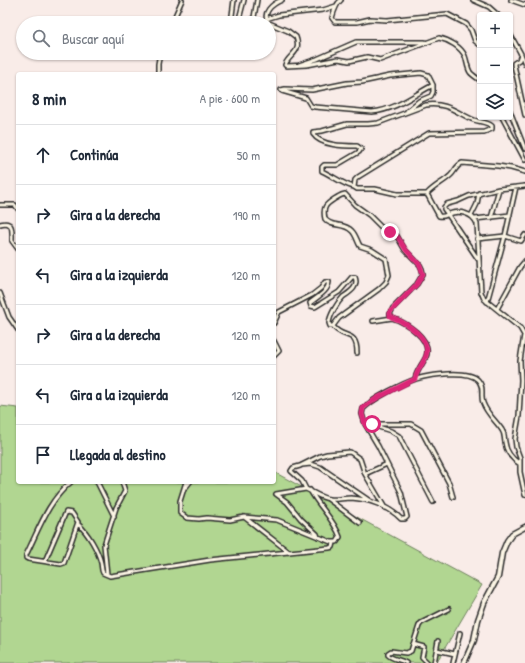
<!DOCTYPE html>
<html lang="es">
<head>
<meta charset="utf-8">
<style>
	:root { --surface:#fff; --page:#f6f6f7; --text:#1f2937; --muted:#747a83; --line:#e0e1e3 }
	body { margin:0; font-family:"Patrick Hand",sans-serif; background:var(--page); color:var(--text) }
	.controls { position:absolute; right:12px; top:12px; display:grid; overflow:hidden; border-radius:4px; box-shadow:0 1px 3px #0004 }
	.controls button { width:36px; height:36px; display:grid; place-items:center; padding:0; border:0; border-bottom:1px solid var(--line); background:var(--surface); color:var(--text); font:20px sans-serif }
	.stop { position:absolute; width:12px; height:12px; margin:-9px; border:3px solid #db2777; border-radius:50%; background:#fff }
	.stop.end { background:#db2777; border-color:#fff; box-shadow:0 1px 4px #0008 }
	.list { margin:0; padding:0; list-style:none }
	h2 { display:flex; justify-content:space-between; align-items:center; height:52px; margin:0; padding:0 16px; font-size:17px }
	h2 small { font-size:13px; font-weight:400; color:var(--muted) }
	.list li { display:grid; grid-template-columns:26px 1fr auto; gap:12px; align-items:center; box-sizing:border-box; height:60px; padding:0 16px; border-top:1px solid var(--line) }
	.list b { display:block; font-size:15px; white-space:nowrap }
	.list em { font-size:13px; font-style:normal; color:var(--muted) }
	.icon { flex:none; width:22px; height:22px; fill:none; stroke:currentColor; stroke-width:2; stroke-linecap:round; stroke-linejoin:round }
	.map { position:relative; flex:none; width:525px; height:663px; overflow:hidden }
	.search { position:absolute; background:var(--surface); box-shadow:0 1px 3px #0004; left:16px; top:16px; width:260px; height:44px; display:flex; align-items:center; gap:10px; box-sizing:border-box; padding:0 14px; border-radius:22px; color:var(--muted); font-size:15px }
	.panel { position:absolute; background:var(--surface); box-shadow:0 1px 3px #0004; left:16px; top:72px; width:260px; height:412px; border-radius:4px }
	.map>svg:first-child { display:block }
	.green { fill:#b1d691; stroke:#6e805e }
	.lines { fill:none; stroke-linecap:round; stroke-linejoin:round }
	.street-casing { stroke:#2b2b2b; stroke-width:6 }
	.secondary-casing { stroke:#2b2b2b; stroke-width:7 }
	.street { stroke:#fcf5e5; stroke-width:3 }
	.secondary { stroke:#fcf5e5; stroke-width:4 }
	.route { stroke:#db2777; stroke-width:5 }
</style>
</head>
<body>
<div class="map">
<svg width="525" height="663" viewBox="0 0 525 663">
	<rect width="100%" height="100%" fill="#f9ece8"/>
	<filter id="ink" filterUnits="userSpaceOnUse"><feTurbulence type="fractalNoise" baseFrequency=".025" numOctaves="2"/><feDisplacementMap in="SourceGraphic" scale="8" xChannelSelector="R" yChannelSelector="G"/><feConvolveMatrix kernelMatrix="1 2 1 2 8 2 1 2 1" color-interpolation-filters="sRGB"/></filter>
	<g filter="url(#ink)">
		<!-- green -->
		<path class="green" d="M0 406 18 408V482H274V472L482 585 436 663H0Z"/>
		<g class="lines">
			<defs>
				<path id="street" d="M341 0C336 4 334 11 332 18L335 22H357L370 19 387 20 447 14 466 24 471 30 475 41 480 45
					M473 0 489 7 498 15
					M511 0 525 5
					M266 19 279 15 323 10 336 6
					M172 23 182 0
					M231 23 234 0
					M238 23 244 0
					M253 23 257 0
					M269 23 288 31 296 37C302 53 289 54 285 65L286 66 307 65 338 59 349 61 367 57 380 60 439 38C449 40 461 47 465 56 467 61 467 67 470 72 472 75 477 78 480 80
					M269 23C261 13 272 4 282 0
					M510 34 521 54 525 64
					M521 54 519 60 514 63V65L525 115
					M299 65 317 59 356 42H425
					M158 74V64L160 53
					M407 111 419 101 431 96 433 92V85L428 75 421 73 390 76 362 82 347 83 312 90 285 89 281 90 282 91 306 98 311 106 315 107 372 112C395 110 414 95 433 85
					M510 111 525 149
					M502 117 525 160
					M354 187C342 184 333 176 322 171V167L324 165H337L359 152 361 149 357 146C344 146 321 146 313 134V132L322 131 347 124H368L378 123 426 105C447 102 457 113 474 120 480 122 487 122 492 126V129L484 132 429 133 358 177 355 180 354 187 357 189H375L397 194H427L439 216C444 217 444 216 449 214 459 210 473 213 477 224L481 292 484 299 520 328 524 335 520 361 521 380 519 416 515 439 516 447 520 458V464
					M427 194C434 186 444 182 451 175 455 171 456 166 462 163L498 166 511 168 525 172
					M0 205H15L18 209
					M471 216 477 204 479 193
					M491 218 499 189
					M475 219 510 215
					M0 224C14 220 12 231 12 241L18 249
					M477 239 505 236 521 241 525 235
					M478 259 444 209V207L447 204 458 201 469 196 499 189 525 186
					M0 293 9 317 18 330
					M487 302 505 236 516 187
					M497 309 520 267 525 261
					M373 321 392 318
					M274 323 279 312 312 295 321 288 325 282H329C328 292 317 297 310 303L311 306 315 307 339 292 352 277H355C359 287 350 292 343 297 337 303 330 315 329 323L330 326H333L339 318 379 289 386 282 389 275 386 259 372 250 360 246C357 241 356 235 352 231 344 222 332 228 325 219 322 206 327 204 336 198 340 196 340 195 345 194L355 205 369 215 381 227 397 236 405 250 420 265 422 269 423 274 417 284 393 308 390 314 392 318C405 322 433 339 426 357 422 365 417 370 415 379
					M333 326C343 340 357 329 357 353
					M274 341 279 351 274 356
					M365 424H411L421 430 449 483 453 497
					M375 426 391 431 399 436 433 502
					M302 465 311 464 320 467 370 501
					M365 474 387 464
					M97 482 114 516
					M186 482 180 501V513L187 518 199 519 207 518 230 520 244 517 277 520 331 542H337L340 537C334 519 319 507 310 490
					M186 487 190 482
					M306 489C313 492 321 498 329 499 336 500 343 498 351 498 368 499 389 506 401 519H405L407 517 401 492 378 446 365 424 362 414 363 409C372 399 403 383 416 379 429 375 468 369 478 380 485 388 480 395 483 403 487 414 496 421 502 430 505 434 504 438 505 442 506 451 512 459 520 464V472L525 495
					M328 499 360 523
					M244 517 289 552
					M78 524C88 533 98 550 101 563 102 567 101 569 103 573L110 576 210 560 329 548 333 547 334 543
					M318 537 317 534 301 519 287 502 276 494 306 489 302 481 291 471 293 468 300 466 320 456 327 454 350 452 360 459 365 474 385 508
					M45 561 66 512 72 513 78 522 64 563 61 564 28 559 26 558V555C39 529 48 501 71 482
					M107 574 104 545 116 508 125 491 122 482
					M413 644 424 647 422 657 428 663
					M437 650 455 654
					M406 663C400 659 393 660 388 655V653L391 651 406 653 411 651 419 626 421 623 449 609
					M434 663 438 641
					M453 663 460 633"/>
				<path id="secondary" d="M464 663 474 640 478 620 484 603 498 577 502 553 507 541 512 534 525 527"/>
			</defs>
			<!-- street casing -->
			<use href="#street" class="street-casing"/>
			<!-- secondary casing -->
			<use href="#secondary" class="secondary-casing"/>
			<!-- street -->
			<use href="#street" class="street"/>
			<!-- secondary -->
			<use href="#secondary" class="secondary"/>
		</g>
	</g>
	<g class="lines" filter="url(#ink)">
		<!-- route -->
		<path class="route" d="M372 424H365L362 414 363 408 377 398 415 379C417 370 423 364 426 356 431 341 413 328 402 322 398 319 394 319 390 316V312L417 284 423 274 420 265 406 250 397 236 390 232"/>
	</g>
</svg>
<div class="controls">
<button>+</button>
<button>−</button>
<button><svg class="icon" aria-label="layers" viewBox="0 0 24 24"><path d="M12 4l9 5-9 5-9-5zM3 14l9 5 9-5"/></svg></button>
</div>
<div class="stop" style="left:372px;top:424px"></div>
<div class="stop end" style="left:390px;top:232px"></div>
<div class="search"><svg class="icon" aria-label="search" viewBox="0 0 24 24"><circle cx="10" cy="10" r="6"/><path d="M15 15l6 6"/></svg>Buscar aquí</div>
<section class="panel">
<h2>8 min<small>A pie · 600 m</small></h2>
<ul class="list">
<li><svg class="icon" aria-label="ahead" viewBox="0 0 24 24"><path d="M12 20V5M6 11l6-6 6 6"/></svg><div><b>Continúa</b></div><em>50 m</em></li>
<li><svg class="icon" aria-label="right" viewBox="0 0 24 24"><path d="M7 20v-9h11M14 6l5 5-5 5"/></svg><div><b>Gira a la derecha</b></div><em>190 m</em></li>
<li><svg class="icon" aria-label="left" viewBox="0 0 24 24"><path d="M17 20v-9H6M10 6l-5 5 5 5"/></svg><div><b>Gira a la izquierda</b></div><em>120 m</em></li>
<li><svg class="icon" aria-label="right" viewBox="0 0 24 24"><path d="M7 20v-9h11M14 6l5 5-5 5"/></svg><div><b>Gira a la derecha</b></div><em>120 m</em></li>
<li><svg class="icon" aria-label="left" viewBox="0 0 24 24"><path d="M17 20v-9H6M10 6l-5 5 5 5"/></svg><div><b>Gira a la izquierda</b></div><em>120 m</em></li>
<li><svg class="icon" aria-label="arrive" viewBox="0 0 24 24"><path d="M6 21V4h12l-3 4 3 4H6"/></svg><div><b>Llegada al destino</b></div></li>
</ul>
</section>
</div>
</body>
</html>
